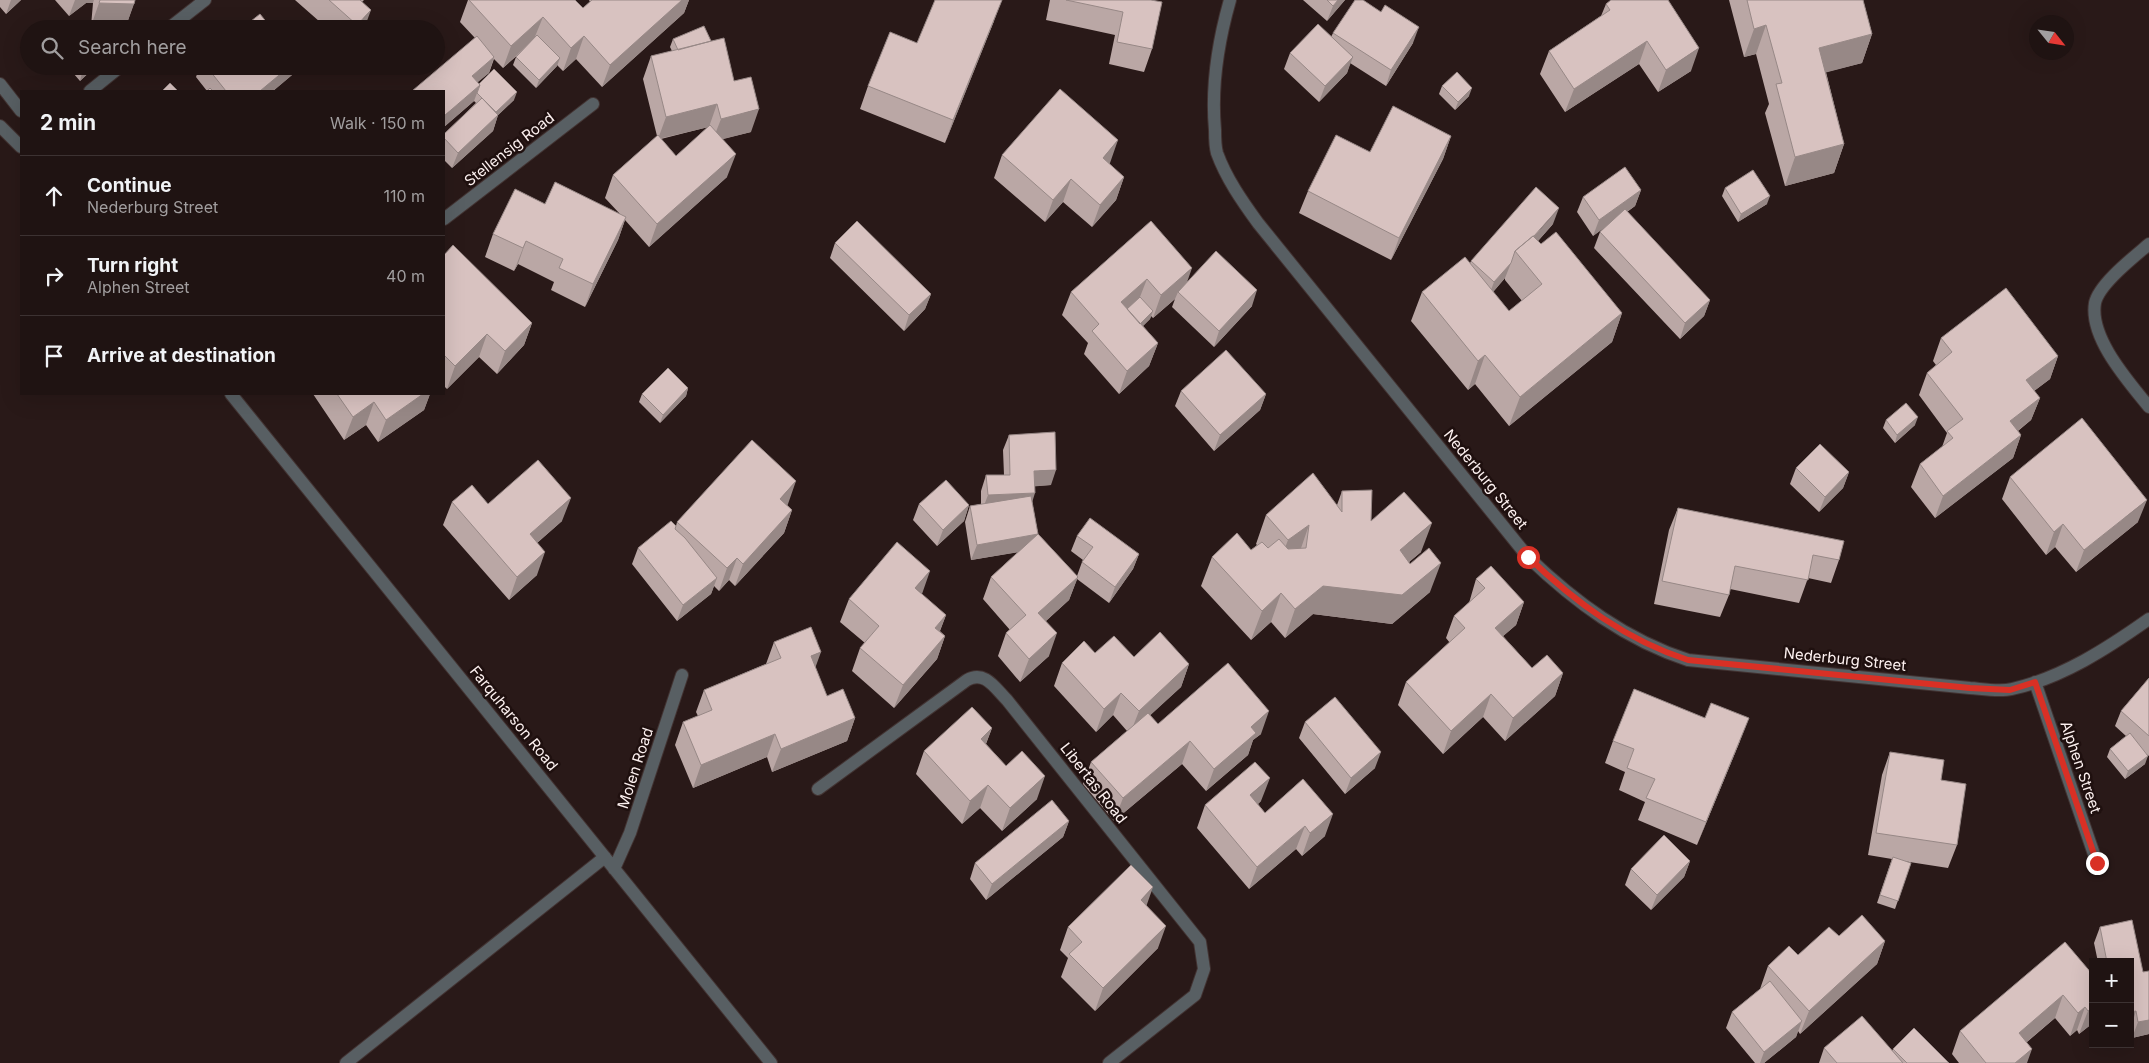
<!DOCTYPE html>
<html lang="en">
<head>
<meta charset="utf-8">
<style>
	:root { --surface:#1f1312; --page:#2c2020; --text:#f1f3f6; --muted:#a19e9f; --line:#3c3232 }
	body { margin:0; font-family:Inter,sans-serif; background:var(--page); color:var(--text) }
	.controls { position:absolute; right:15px; bottom:15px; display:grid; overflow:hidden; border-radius:0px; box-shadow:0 5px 20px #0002 }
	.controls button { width:45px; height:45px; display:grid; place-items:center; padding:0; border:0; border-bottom:1px solid var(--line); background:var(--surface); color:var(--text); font:25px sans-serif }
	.compass { position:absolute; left:2029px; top:15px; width:45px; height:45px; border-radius:50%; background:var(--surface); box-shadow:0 5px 20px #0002; rotate:120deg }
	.stop { position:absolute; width:15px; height:15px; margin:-11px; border:4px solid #d93025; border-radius:50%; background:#fff }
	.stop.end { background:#d93025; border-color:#fff; box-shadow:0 1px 5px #0008 }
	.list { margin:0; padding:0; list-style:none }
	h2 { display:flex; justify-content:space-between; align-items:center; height:65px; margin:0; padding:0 20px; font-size:21px }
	h2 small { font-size:16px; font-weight:400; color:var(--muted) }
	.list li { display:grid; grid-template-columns:32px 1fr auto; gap:15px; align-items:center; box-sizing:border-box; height:80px; padding:0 20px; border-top:1px solid var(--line) }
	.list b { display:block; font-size:19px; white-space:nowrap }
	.list p { margin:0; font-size:16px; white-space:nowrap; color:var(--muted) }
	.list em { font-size:16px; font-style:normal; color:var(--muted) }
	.icon { flex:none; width:28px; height:28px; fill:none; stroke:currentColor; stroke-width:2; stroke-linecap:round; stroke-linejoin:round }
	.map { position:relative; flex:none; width:2149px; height:1063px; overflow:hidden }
	.search { position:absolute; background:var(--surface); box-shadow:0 5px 20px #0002; left:20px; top:20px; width:425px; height:55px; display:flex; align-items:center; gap:12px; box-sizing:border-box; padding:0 18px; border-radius:28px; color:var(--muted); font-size:19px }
	.panel { position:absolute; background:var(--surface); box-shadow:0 5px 20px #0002; left:20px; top:90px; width:425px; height:305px; border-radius:0px }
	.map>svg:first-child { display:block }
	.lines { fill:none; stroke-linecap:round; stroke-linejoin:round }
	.minor-casing { stroke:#423332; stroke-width:14 }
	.minor { stroke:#585f63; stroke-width:12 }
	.wall { fill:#baa7a5; fill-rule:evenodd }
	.shaded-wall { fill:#978886 }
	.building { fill:#d8c2c0; stroke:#978886 }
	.route { stroke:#d93025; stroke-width:6 }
	.labels { text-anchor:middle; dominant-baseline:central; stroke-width:5; stroke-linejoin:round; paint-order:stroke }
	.street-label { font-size:15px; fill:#fdf1f0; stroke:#1f100f }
</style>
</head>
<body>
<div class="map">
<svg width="2149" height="1063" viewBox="0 0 2149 1063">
	<rect width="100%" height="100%" fill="#291918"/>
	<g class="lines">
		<defs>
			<path id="minor" d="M1230 0C1218 42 1211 86 1215 130 1215 137 1215 146 1217 153 1226 178 1242 201 1258 223L1528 557C1575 602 1626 640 1688 660L1970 688C1983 689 2000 692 2012 689 2062 678 2108 648 2149 619
				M168 29 205 0
				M0 84 21 111
				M90 91 121 66
				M0 126 21 147
				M444 219 593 104
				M2149 244C2134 257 2099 284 2095 303 2089 338 2129 382 2149 407
				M231 394 771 1063
				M2035 682 2097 863
				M818 789 967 680C985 670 995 688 1007 700L1200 942 1204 969 1195 995 1109 1063
				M614 869 630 833 682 675
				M346 1063 605 857"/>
		</defs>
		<!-- minor casing -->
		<use href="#minor" class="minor-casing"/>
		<!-- minor -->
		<use href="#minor" class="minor"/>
	</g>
	<!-- wall -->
	<path class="wall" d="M0 0H21L6 14 0 7Z
		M55 0H135L126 26H91L93 3H86L69 16Z
		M295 0H364L362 2 364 29H328Z
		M468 0H575L583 8 590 2 589 0H689L684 13 602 87 576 59 563 71 557 65V66L536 88 513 65 516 57 520 53 503 68 494 59 489 73 477 82 479 84 514 100 498 115 493 131 452 168 444 160V134L476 103 474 101 444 127 475 38 460 22Z
		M1050 0H1151L1152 49 1144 72 1109 64 1115 35 1046 20Z
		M1303 0H1345L1327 21Z
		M1729 0H1863L1872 34 1862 63 1826 72 1844 144 1834 173 1785 186 1765 113 1769 104 1756 54 1744 57Z
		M1606 4 1691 71 1658 92 1639 64 1565 112 1540 74 1549 51 1601 16Z
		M994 21 945 143 860 109 868 86 917 43Z
		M1333 33 1413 43 1386 86 1350 63 1347 73 1319 102 1284 69 1290 53 1331 37Z
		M673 39 711 41 734 81 751 132 722 139 727 177 649 247 625 220 618 240 585 307 551 290 554 282 518 264 514 271 485 257 493 234 545 204 620 214 605 198 613 175 657 136 643 79 651 56 672 51 670 47ZM708 127 676 156 661 139Z
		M67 66H96L80 81Z
		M200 66H295L292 75 273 91H207L196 77Z
		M1442 86 1469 96 1455 110 1439 94Z
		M1451 136 1443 159 1391 260 1299 213 1308 191 1370 152Z
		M1002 155 1110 163 1109 164 1124 177 1116 200 1092 227 1063 202 1045 222 994 178Z
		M1725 188 1767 204 1738 222 1722 196Z
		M1641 190 1635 206 1627 212 1710 300 1704 316 1680 339 1594 248 1600 232 1606 226 1593 236 1577 212 1583 197Z
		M1151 221 1187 281 1252 306 1214 347 1172 307 1175 299 1153 318 1151 316 1150 319 1143 326 1158 343 1149 366 1119 394 1084 354 1088 343 1062 315 1071 292Z
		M1553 224 1538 241 1541 244 1622 313 1612 342 1509 426 1475 384 1468 390 1411 321 1422 292 1470 263 1471 261ZM1505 278V280L1522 301 1509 311 1493 292Z
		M835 243 931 294 925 309 904 331 830 258Z
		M444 255 532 323 524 345 497 374 479 357 447 389 444 386Z
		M1941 338 2058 356 2050 379 2034 391 2040 398 2031 420 2018 431 2021 435 2013 458 1935 518 1911 487 1920 464 1942 447 1947 433 1919 395 1927 373 1936 365 1933 361Z
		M688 388 686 396 660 423 639 402 642 394Z
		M1181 391 1266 394 1260 410 1214 451 1175 406Z
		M313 394H430L424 410 378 442 366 425 344 440Z
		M1886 420 1915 425 1895 443 1883 428Z
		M1009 435 1051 485 1035 486 1032 501 1038 534 1077 576 1082 562 1083 560 1071 551 1077 536 1139 554 1133 569 1109 603 1077 579 1069 600 1046 621 1049 656 1020 682 998 656 1006 633 1010 630 983 599 991 577 1018 552 971 560 965 522 970 506 981 504V491L986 475H1004L1003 450Z
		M1796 468 1849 472 1843 488 1819 512 1790 484Z
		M2010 477 2138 522 2076 572 2055 547 2046 555 2002 499Z
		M1342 491 1371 521 1421 552 1409 562 1430 592 1392 624 1313 614 1285 638 1271 622 1251 640 1201 586 1212 557 1251 550 1257 545 1256 544 1266 515 1337 505Z
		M452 502 488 504 562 521 537 543V575L509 600 443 525Z
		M788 504 787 505 792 510 784 533 735 586 729 580 719 591 714 586 711 594 677 621 632 564 638 548 676 526 677 522Z
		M919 504 969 505 964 521 937 546 913 520Z
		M1678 508 1839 560 1831 583 1808 578 1799 603 1730 589 1729 595 1720 617 1654 604 1669 530Z
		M1476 579 1524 602 1516 625 1503 636 1532 668 1563 673 1555 696 1505 741 1483 717 1443 754 1398 705 1406 682 1450 643 1446 638 1454 616 1469 603Z
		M921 594 946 615 940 631 945 636 937 659 894 708 852 671 860 648 865 643 840 622 849 599Z
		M774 642 815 668 827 696 855 718 847 741 772 772 767 757 693 788 675 745 683 722 698 716 696 712 704 690 766 664Z
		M1095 653 1134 657 1189 664 1181 687 1150 715 1158 724 1261 734 1253 740 1248 755 1206 791 1182 764 1114 821 1083 784 1091 762 1127 731 1113 715 1096 732 1054 686 1062 663Z
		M2149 678V756L2146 754 2145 764 2125 779 2107 757 2110 749 2126 736 2115 726 2121 711Z
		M1305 722 1375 768 1345 794 1299 738Z
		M992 728 986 744 1037 799 1002 831 980 808 962 824 916 774 924 751Z
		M1613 741H1740L1697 845 1638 820 1645 802 1619 790 1625 772 1605 763Z
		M1890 752 1941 780 1957 845 1948 868 1903 861 1911 863 1895 909 1877 903 1892 859 1868 855 1882 775Z
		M1303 779 1325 836 1302 856 1296 849 1249 889 1197 828 1205 805 1261 801 1258 804 1265 813Z
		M1069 821 1063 837 986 900 970 879 975 863Z
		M1690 861 1684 877 1651 910 1625 885 1631 869Z
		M1068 927 1158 948 1095 1011 1061 977 1068 958 1060 950Z
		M2100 927 2143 972 2149 1034 2132 1038 2131 1027 2130 962H2098L2094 943Z
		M1839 936 1885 941 1877 964 1800 1034 1798 1031 1796 1037 1764 1063H1755L1726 1028 1732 1012 1760 989 1768 966 1798 955Z
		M2093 975V1023L2079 1034 2077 1030 2070 1036 2055 1018 2027 1042V1063H1959L1952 1054 1960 1031Z
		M1824 1048 1892 1051 1893 1049 1949 1063H1819Z"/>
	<!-- shaded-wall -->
	<path class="shaded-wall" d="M11 0H21L6 14Z
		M75 0H94L93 3H86L69 16Z
		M682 0H689L684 13 602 87 610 65Z
		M1002 0 994 21 945 143 953 120Z
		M1338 0H1345L1327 21 1333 6Z
		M99 3 134 4 126 26H91Z
		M371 10 364 29H356L357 25Z
		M543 17 534 39 503 68 511 46Z
		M1766 25 1756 54 1744 57 1754 29Z
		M1419 27 1413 43 1386 86 1391 70Z
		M1872 34 1862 63 1809 77 1819 48Z
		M584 36 576 59 563 71 571 48Z
		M1647 41 1639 64 1565 112 1574 89Z
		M1699 48 1691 71 1658 92 1666 70Z
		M494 57 489 73 466 92 472 76Z
		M1353 57 1347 73 1319 102 1325 86Z
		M560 58 557 66 536 88 539 80Z
		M90 66H96L80 81 82 73Z
		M290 66H295L292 75 273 91H260Z
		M480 85 474 101 444 127V116Z
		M1472 88 1469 96 1455 110 1458 102Z
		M517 92 514 100 492 121 495 113Z
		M717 104 709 127 658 139 666 117Z
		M759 109 751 132 712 142 721 119Z
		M498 115 493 131 452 168 458 153Z
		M1451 136 1443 159 1391 260 1399 238Z
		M1118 140 1110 163 1095 181 1103 158Z
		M1844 144 1834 173 1785 186 1795 157Z
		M736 154 727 177 649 247 657 224Z
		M1124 177 1116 200 1092 227 1100 205Z
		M1071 179 1063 202 1045 222 1053 200Z
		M1641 190 1635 206 1593 236 1599 220Z
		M1770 196 1767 204 1738 222 1741 214Z
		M1559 208 1553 224 1522 259 1518 255Z
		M626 217 618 240 585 307 593 284Z
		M526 241 518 264 514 271 523 248Z
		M1511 263 1505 278 1488 298 1494 282Z
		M1192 268 1184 291 1178 292 1175 299 1153 318 1161 295Z
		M1147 279 1138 302 1121 317V302Z
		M1257 290 1252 306 1214 347 1219 331Z
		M931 294 925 309 904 331 909 315Z
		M1710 300 1704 316 1680 339 1685 323Z
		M1153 311 1150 319 1130 338 1133 330Z
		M1622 313 1612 342 1509 426 1520 397Z
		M532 323 524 345 497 374 505 351Z
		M487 334 479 357 447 389 455 366Z
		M1158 343 1149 366 1119 394 1127 371Z
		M1485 355 1475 384 1468 390 1478 361Z
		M2058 356 2050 379 2018 403 2026 380Z
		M688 388 686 396 660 423 663 415Z
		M423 394H430L424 410 378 442 386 420Z
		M1266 394 1260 410 1214 451 1220 435Z
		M2040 398 2031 420 2001 444 2010 421Z
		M374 402 366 425 344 440 353 417Z
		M1918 417 1915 425 1895 443 1897 435Z
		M2021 435 2013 458 1935 518 1943 496Z
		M1056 470 1051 485 1028 487 1034 471Z
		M1849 472 1843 488 1819 512 1825 497Z
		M796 481 788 504 772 522 780 499Z
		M1035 493 1030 509 982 511 988 495Z
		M571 498 562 521 521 557 530 534Z
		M2147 500 2138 522 2076 572 2084 550Z
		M969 505 964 521 937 546 943 530Z
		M792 510 784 533 735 586 743 564Z
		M1432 523 1421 552 1389 579 1400 550Z
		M2063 524 2055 547 2046 555 2054 532Z
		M1309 525 1299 554 1277 569 1288 540Z
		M1038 534 1032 550 971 560 977 545Z
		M545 552 537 575 509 600 517 577Z
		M1139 554 1133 569 1109 603 1115 587Z
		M737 558 729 580 719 591 727 568Z
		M1441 563 1430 592 1392 624 1313 614 1285 638 1295 609 1323 586Z
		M930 571 922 594 915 588Z
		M1078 577 1069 600 1030 635 1038 613Z
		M717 578 711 594 677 621 683 605Z
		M1281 593 1271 622 1251 640 1262 611Z
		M1524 602 1516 625 1487 650 1495 628Z
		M946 615 937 638 935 628Z
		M1057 633 1049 656 1020 682 1029 659Z
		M945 636 937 659 894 708 903 685Z
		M821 652 813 674 811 656Z
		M1189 664 1181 687 1130 734 1139 711Z
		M1563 673 1555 696 1505 741 1513 718Z
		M1121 693 1113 715 1096 732 1104 709Z
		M1491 694 1483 717 1443 754 1451 731Z
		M1269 711 1261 734 1253 740 1248 755 1206 791 1214 769 1251 727Z
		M855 718 847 741 772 772 781 749Z
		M1749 718 1740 741 1697 845 1706 822Z
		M992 728 983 751 981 739Z
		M775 734 767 757 693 788 701 765Z
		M1190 741 1182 764 1114 821 1123 798Z
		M1381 752 1375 768 1345 794 1351 778Z
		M2148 756 2145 764 2125 779 2128 771Z
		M1045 776 1037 799 1002 831 1010 808Z
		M1270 778 1261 801 1242 818 1250 795Z
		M988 785 980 808 962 824 970 801Z
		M1333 814 1325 836 1302 856 1310 833Z
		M1069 821 1063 837 986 900 992 884Z
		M1305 826 1296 849 1249 889 1257 867Z
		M1690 861 1684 877 1651 910 1657 895Z
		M1153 887 1145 910 1141 900Z
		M1166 926 1158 948 1095 1011 1103 988Z
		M1885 941 1877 964 1800 1034 1809 1011Z
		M2063 995 2055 1018 2011 1055 2019 1033Z
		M2085 1007 2077 1030 2070 1036 2078 1013Z
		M2093 1007V1023L2079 1034 2088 1011Z
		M2136 1011 2131 1027H2130V1012Z
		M2149 1020V1034L2132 1038 2138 1022Z
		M1802 1021 1796 1037 1764 1063H1760L1764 1052Z
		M2032 1049 2027 1063H2015Z"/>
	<!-- building -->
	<path class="building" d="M100 0H135L134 4 99 3Z
		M329 0H360L371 10 357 25Z
		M469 0H575L583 8 592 0H682L610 65 584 36 571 48 543 17 511 46Z
		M935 0H1002L953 120 868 86 890 32 917 43Z
		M1066 0H1151L1162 2 1152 49 1117 42 1123 12Z
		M1327 0H1338L1333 6Z
		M1355 0H1363L1381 12 1385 5 1419 27 1391 70 1333 33Z
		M1611 0H1668L1699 48 1666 70 1647 41 1574 89 1549 51 1610 10 1606 4Z
		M1747 0H1863L1872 34 1819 48 1844 144 1795 157 1776 84 1782 83 1766 25 1754 29Z
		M260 14 272 29H241Z
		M1318 24 1353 57 1325 86 1290 53Z
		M704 26 711 41 678 50 673 39Z
		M537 35 560 58 539 80 516 57Z
		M477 36 494 57 472 76 480 85 444 116V91H412Z
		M724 38 734 81 751 77 759 109 721 119 717 104 666 117 651 56Z
		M77 66H90L82 73Z
		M206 66H290L260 91H226Z
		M494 69 517 92 496 112 477 93 480 85 479 84Z
		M1457 72 1472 88 1458 102 1442 86Z
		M170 83 178 91H162Z
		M210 88 213 91H207Z
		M1060 89 1118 140 1103 158 1124 177 1100 205 1071 179 1053 200 1002 155Z
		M482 98 498 115 458 153 444 138V134Z
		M1393 106 1451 136 1399 238 1308 191 1336 135 1370 152Z
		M710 125 736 154 657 224 613 175 658 135 676 156Z
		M1625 167 1641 190 1599 220 1583 197Z
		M1753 170 1770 196 1741 214 1725 188Z
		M555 182 626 217 593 284 559 268 563 259 526 241 523 248 493 234 515 189 545 204Z
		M1536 187 1559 208 1534 236H1533L1515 251 1511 263 1494 282 1471 261Z
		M1625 209 1710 300 1685 323 1600 232Z
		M857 221 931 294 909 315 835 243Z
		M1151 221 1192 268 1161 295 1147 279 1121 302 1158 343 1127 371 1092 331 1099 324 1071 292Z
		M1556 232 1622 313 1520 397 1485 355 1478 361 1422 292 1465 257 1509 311 1542 284 1515 251 1533 236 1541 244Z
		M453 245 532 323 505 351 487 334 455 366 444 355V255Z
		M1216 251 1257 290 1219 331 1178 292Z
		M2006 288 2058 356 2026 380 2040 398 2010 421 2021 435 1943 496 1920 464 1953 438 1947 431 1963 419 1927 373 1952 352 1941 338Z
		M1140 297 1153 311 1140 324 1127 309Z
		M1226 350 1266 394 1220 435 1181 391Z
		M668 368 688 388 663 415 642 394Z
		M337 394H423L386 420 374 402 353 417Z
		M1906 403 1918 417 1897 435 1886 420Z
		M2082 418 2147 500 2084 550 2063 524 2054 532 2010 477Z
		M1055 432 1056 470 1034 471 1035 493 988 495 986 475H1010L1009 435Z
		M752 440 796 481 780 499 792 510 743 564 737 558 727 568 677 522Z
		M1820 444 1849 472 1825 497 1796 468Z
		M538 460 571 498 530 534 545 552 517 577 452 502 472 485 488 504Z
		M1313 473 1342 512V491L1372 490 1371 521 1404 492 1432 523 1400 550 1410 564 1429 548 1441 563 1402 595 1323 586 1295 609 1281 593 1262 611 1212 557 1237 533 1251 550 1262 542 1268 548 1279 539 1288 549 1306 548 1309 525 1288 540 1266 515Z
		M946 480 969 505 943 530 919 504Z
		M1031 496 1038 534 977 545 970 506Z
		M1678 508 1844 541 1839 560 1813 555 1808 580 1735 566 1729 595 1662 581Z
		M1090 518 1139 554 1115 587 1082 562 1093 547 1077 536Z
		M671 521 676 526 675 529 685 538 717 578 683 605 638 548Z
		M1038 534 1078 577 1038 613 1057 633 1029 659 1006 633 1026 615 991 577Z
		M897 542 930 571 915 588 946 615 935 628 945 636 903 685 860 648 879 626 849 599Z
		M1491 566 1524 602 1495 628 1532 668 1547 655 1563 673 1513 718 1491 694 1451 731 1406 682 1465 628 1454 616 1485 588 1476 579Z
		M811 627 821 652 811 656 827 696 843 689 855 718 781 749 775 734 701 765 683 722 712 710 704 690 781 658 774 642Z
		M1160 632 1189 664 1139 711 1121 693 1104 709 1062 663 1084 641 1095 653 1114 636 1134 657Z
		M1228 663 1269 711 1251 727 1256 733 1214 769 1190 741 1123 798 1091 762 1148 713 1158 724Z
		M2149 678V736L2121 711Z
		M1634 689 1705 718 1711 703 1749 718 1706 822 1646 798 1655 779 1627 768 1634 749 1613 741Z
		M1335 697 1381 752 1351 778 1305 722Z
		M972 707 992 728 981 739 1006 766 1022 751 1045 776 1010 808 988 785 970 801 924 751Z
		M2130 733 2148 756 2128 771 2110 749Z
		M1890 752 1944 760 1941 780 1966 784 1957 845 1876 833Z
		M1255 762 1270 778 1250 795 1265 813 1303 779 1333 814 1310 833 1305 826 1257 867 1205 805Z
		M1052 800 1069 821 992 884 975 863Z
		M1664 835 1690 861 1657 895 1631 869Z
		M1893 857 1911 863 1898 901 1880 895Z
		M1131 865 1153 887 1141 900 1166 926 1103 988 1069 954 1082 942 1068 927Z
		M1862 915 1885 941 1809 1011 1768 966 1789 946 1798 955 1829 927 1839 936Z
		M2132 920 2143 972 2149 971V1020L2138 1022 2136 1011 2130 1012V962H2107L2100 927Z
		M2065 942 2093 975V1007L2088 1011 2085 1007 2078 1013 2063 995 2019 1033 2032 1049 2015 1063H1986L1960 1031Z
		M1770 981 1802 1021 1764 1052 1732 1012Z
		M1862 1016 1903 1063H1837L1824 1048Z
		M1914 1028 1949 1063H1907L1893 1049Z"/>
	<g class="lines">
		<!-- route -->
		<path class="route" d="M1528 557C1575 602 1626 640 1688 660L1970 688 2010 690 2035 682 2097 863"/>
	</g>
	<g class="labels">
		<!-- street labels -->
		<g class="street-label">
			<text transform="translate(509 149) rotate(-38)">Stellensig Road</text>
			<text transform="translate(1486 479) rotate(51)">Nederburg Street</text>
			<text transform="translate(1845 659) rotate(6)">Nederburg Street</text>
			<text transform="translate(514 718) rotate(51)">Farquharson Road</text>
			<text transform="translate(2081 767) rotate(71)">Alphen Street</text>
			<text transform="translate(635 768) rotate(-72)">Molen Road</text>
			<text transform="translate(1094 783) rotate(52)">Libertas Road</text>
		</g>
	</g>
</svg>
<div class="controls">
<button>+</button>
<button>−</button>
</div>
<svg class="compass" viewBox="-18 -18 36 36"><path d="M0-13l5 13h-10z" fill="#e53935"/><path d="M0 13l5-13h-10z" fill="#a19e9f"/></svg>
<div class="stop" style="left:1528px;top:557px"></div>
<div class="stop end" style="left:2097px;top:863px"></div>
<div class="search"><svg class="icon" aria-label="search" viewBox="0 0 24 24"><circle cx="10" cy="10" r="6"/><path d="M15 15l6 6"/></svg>Search here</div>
<section class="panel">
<h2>2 min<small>Walk · 150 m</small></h2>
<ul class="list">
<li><svg class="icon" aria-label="ahead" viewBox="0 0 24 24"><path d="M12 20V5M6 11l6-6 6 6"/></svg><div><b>Continue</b><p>Nederburg Street</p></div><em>110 m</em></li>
<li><svg class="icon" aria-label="right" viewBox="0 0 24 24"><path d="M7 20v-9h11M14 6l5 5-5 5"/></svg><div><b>Turn right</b><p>Alphen Street</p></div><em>40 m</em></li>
<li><svg class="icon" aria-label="arrive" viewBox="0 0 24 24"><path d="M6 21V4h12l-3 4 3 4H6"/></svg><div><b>Arrive at destination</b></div></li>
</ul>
</section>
</div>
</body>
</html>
